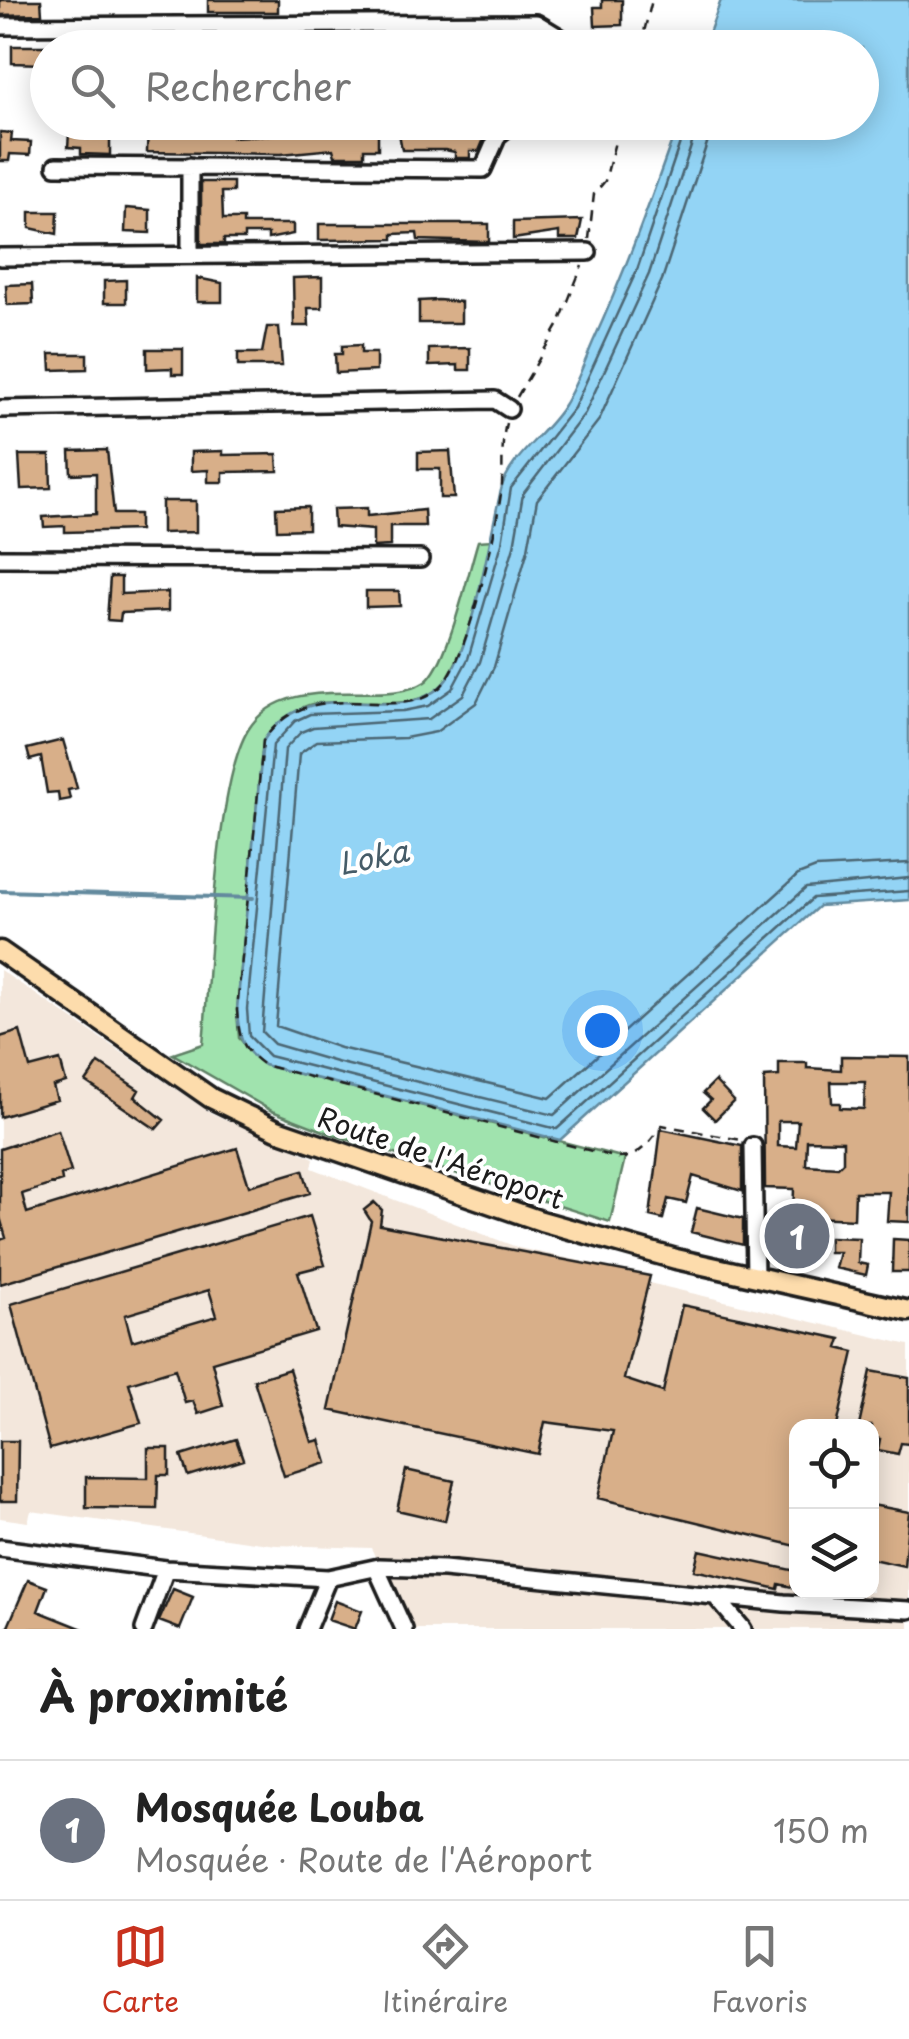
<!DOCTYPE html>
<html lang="fr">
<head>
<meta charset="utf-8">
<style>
	:root { --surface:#fff; --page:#f6f6f6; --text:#222; --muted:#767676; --line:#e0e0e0; --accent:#c8321e }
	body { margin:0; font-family:"Playpen Sans",sans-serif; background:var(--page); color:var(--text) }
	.controls { position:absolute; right:30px; bottom:30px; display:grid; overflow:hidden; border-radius:20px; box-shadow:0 5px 25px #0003 }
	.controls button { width:90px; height:90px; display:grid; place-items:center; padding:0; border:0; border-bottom:2px solid var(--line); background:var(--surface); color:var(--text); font:50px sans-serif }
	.you { position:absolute; left:602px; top:1030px; width:35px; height:35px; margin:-25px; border:8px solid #fff; border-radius:50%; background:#1a73e8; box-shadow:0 0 0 15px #1a73e833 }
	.badge { display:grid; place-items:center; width:65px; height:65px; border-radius:50%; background:var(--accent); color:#fff; font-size:32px; font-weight:700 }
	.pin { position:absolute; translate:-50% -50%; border:5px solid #fff; box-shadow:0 2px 10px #0006 }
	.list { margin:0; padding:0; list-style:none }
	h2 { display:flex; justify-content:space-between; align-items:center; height:130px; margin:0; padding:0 40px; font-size:42px }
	h2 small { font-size:32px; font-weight:400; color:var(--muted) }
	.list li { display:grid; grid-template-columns:65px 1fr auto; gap:30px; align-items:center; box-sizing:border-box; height:140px; padding:0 40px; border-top:2px solid var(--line) }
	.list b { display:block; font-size:38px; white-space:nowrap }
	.list p { margin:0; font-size:32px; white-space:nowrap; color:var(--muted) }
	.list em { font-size:32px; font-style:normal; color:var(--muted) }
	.icon { flex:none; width:55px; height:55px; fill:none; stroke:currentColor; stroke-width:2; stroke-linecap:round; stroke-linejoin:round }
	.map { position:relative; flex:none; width:909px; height:1629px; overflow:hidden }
	.search { position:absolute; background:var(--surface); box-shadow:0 5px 25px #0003; left:30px; right:30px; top:30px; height:110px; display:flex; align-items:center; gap:25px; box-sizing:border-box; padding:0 35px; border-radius:55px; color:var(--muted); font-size:38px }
	.sheet { height:270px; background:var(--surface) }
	nav { display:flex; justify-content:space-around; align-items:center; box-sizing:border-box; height:140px; border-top:2px solid var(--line); background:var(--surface); font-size:28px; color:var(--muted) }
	nav a { display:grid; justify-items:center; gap:5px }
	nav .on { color:var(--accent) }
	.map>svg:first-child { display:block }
	.built { fill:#f3e7dc; fill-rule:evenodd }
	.green { fill:#a0e3ae; stroke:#5e8065; stroke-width:2.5 }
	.water { fill:#93d4f5; stroke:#638a9e; stroke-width:2.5 }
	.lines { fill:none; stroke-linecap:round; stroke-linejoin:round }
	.shore { stroke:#4c6673; stroke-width:2.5 }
	.stream { stroke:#638a9e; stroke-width:4 }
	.building { fill:#d8af89; stroke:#1c1c1c; stroke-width:2.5; fill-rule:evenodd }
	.minor-casing { stroke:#1c1c1c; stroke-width:22 }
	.major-casing { stroke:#1c1c1c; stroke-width:25 }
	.path { stroke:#1c1c1c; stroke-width:2.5; stroke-dasharray:10 8; stroke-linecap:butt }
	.minor { stroke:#fff; stroke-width:15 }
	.major { stroke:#fddcac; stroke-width:18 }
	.labels { text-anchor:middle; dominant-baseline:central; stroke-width:8; stroke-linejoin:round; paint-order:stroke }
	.street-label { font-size:28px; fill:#1c1c1c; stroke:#fff }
	.water-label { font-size:30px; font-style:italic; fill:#465c68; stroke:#fff }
</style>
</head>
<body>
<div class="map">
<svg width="909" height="1629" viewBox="0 0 909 1629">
	<rect width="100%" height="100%" fill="#fff"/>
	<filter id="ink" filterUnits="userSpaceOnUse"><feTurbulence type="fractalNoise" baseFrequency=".01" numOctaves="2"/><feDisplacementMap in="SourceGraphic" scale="20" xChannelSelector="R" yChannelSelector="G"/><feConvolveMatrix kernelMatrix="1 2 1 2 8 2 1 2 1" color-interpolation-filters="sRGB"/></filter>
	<g filter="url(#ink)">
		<!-- built -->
		<path class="built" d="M0 970 211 1113 314 1158 312 1168 519 1248 650 1276 649 1283 909 1345V1629H410L371 1548 276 1545 31 1511 28 1522 0 1518ZM796 1426H872V1592H796Z"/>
		<!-- green -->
		<path class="green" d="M492 540C479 585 472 641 446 680 420 718 350 696 312 704 296 707 276 731 263 741L237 1010 239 1038 264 1065 625 1158 610 1222 334 1135 272 1111 173 1054 203 1044C210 973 215 784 248 730 287 667 383 710 425 682 448 666 469 569 478 541Z"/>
		<!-- water -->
		<path class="water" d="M721 0H909V900L819 906 560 1140 264 1065C241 1049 239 1037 237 1010L263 741C313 666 394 732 442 685 472 656 490 533 501 490 508 459 548 432 564 405 576 386 584 363 593 342 626 270 652 197 678 123L862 122V48L704 47Z"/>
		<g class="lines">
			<!-- shore -->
			<path class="shore" d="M687 122 637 270 574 408 511 488 502 543 468 659 452 689 428 706 403 711 310 714 295 721 273 745 247 1009 249 1036 269 1056 557 1129 813 898 909 891
				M699 122 649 274 585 413 523 494 514 546 480 662 463 695 429 719 313 727 301 732 285 749 262 1032 274 1044 336 1062 554 1115 806 888 909 878
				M714 122 662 280 599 420 537 500 528 549 494 667 476 703 436 732 405 738 317 741 299 754 276 1026 340 1048 550 1098 798 875 816 868 909 863"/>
			<!-- stream -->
			<path class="stream" d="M0 891 253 898"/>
		</g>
		<!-- building -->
		<path class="building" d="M0 0H41L42 14 0 15Z
			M208 0H278V12H208Z
			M602 0H622V25L595 26 594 7H602Z
			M12 46H44L43 64 12 63Z
			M148 122H188L187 131 232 132V137L378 129V149H364V156H335L333 149 281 154 147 152Z
			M397 122 484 124V139L479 151H470V158H455V152L445 150H402Z
			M0 132 12 133 11 141 31 142 30 155 10 154 9 161H0Z
			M69 133 110 134V155L81 154V148L68 147Z
			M201 182H233V192H222L223 219H243V224H293V234L268 239V234H244V239H224V244H201Z
			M126 208 150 210V233L125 232Z
			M30 212H58L57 234 30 228Z
			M582 220 578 239H559V232L513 239V222Z
			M319 224H489V242L418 240 417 233 393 234V239L319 240Z
			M322 277V308H308L309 326H294L293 278Z
			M197 278 222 283V302H197Z
			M126 280V303H104V281Z
			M32 284 33 304 7 305 6 285Z
			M438 300 461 302V323H419V301Z
			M267 327H279L282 366H238V353H262Z
			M361 345V353H376V371L336 373 335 354H342V346Z
			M470 348V370H458V365L429 366V349Z
			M147 349H183V374H172V368L147 369Z
			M50 354H87V369L51 370Z
			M107 450 114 514H139V530L65 532V526L44 527 43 517 96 514V473L71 474 70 451Z
			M223 451V455L277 454 278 471 223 472V482H208V470L191 471V452Z
			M450 451 454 498H440V469H418V452Z
			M19 455H50L51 488 21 489Z
			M162 501H196V532L162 533Z
			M308 507V529L277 530 276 508Z
			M367 508V516L424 510 425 526H390V546L373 547V530L334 527 333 509Z
			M110 577H121V594L168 592V611L121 613 120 621 107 620Z
			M366 591H399L400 606 366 607Z
			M63 740 77 788 68 790 70 799 59 801 58 792 47 793 41 757 30 760 27 749Z
			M20 1031 30 1068 60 1060 66 1082 53 1086 57 1100 0 1117V1037Z
			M841 1056 909 1057V1222L887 1221 889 1192H855L854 1219 793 1216 794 1189 765 1188 764 1077 779 1076V1063H807V1068L841 1070ZM831 1082H865L864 1109 840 1108V1103H832ZM778 1121H798L796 1147 778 1146ZM807 1140 843 1141V1162L838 1167 806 1165Z
			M99 1063 139 1090 135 1097 164 1120 156 1129 86 1082Z
			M715 1081 734 1101 715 1120 703 1108 711 1100 703 1093Z
			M661 1129 742 1146V1191L693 1176 686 1203 668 1199 663 1219 650 1216Z
			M58 1130 71 1172 61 1175 62 1181 22 1194 27 1213 237 1148 249 1186 303 1170 310 1193 0 1284V1240L6 1238 0 1217V1149Z
			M374 1202 382 1210 380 1225 650 1276 624 1379 663 1392 682 1305 841 1339 838 1348 854 1352 837 1426H796V1546L598 1498 613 1431 545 1422 538 1454 329 1410 371 1221 364 1210Z
			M697 1208 743 1219V1245L691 1232Z
			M310 1216 325 1265 298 1272 316 1331 212 1362 223 1406 198 1414 193 1401 185 1403 175 1369 129 1383 141 1423 50 1449 11 1304ZM209 1290 217 1316 132 1341 125 1315Z
			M829 1237 859 1238 858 1263 868 1265 866 1275 835 1268 839 1252H829Z
			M893 1239 909 1240V1272H892Z
			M289 1369 312 1442 320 1440 327 1463 284 1476 254 1380Z
			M871 1371 909 1378V1444L901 1443 898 1454 878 1450 880 1439 872 1437V1426H859Z
			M236 1439 243 1459 188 1476 181 1456Z
			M0 1441H18L17 1501H0Z
			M148 1448H169V1475H158L157 1509 86 1508V1477L148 1478Z
			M406 1470 454 1481 445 1521 397 1510Z
			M872 1505 909 1512 904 1566 872 1559Z
			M699 1550 796 1571V1588L779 1584 778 1589 694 1570Z
			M28 1580 47 1587 38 1611 83 1629H7Z
			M173 1589 193 1597 180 1629 159 1621Z
			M335 1601 362 1611 355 1629 328 1620Z"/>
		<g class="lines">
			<defs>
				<path id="minor" d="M0 26 536 23 559 37 557 48
					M56 166 483 169 498 135 514 122
					M190 166V255
					M0 257 588 252
					M0 409 495 400 509 409
					M0 558 420 559
					M753 1146 755 1276
					M0 1548 166 1569 328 1578 379 1567 444 1569 784 1603 909 1610
					M379 1574 404 1629
					M715 1596 743 1629
					M144 1629 166 1569
					M307 1629 328 1578"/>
				<path id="major" d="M0 951 211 1098 277 1130 541 1221 676 1259 909 1311"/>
			</defs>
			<!-- minor casing -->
			<use href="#minor" class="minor-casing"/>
			<!-- major casing -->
			<use href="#major" class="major-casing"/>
			<!-- path -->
			<path class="path" d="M640 48 652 0
				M589 239 594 194 605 181 620 122
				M517 397 558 326 582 266
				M506 423C501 444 503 462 502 484 499 523 468 655 444 683 403 732 313 666 263 741L237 1010C239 1037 241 1049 264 1065L618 1158C638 1159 651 1141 662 1125L741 1140"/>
			<!-- minor -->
			<use href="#minor" class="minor"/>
			<!-- major -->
			<use href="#major" class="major"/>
		</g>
	</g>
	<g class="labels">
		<!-- street labels -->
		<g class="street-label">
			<text transform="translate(441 1157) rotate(19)">Route de l'Aéroport</text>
		</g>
		<!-- water labels -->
		<g class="water-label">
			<text transform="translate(373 856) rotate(-12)">Loka</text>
		</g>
	</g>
</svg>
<div class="controls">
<button><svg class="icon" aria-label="locate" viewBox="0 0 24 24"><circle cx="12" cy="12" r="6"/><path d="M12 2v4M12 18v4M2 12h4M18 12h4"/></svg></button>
<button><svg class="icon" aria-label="layers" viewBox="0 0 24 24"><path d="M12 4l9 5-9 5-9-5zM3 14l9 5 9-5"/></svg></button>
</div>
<div class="you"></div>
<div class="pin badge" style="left:797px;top:1236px;background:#6b7280">1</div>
<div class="search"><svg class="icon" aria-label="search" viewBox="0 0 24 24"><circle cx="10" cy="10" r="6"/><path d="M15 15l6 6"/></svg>Rechercher</div>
</div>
<section class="sheet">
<h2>À proximité<small></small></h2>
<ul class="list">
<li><span class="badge" style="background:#6b7280">1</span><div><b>Mosquée Louba</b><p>Mosquée · Route de l'Aéroport</p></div><em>150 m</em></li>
</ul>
</section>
<nav>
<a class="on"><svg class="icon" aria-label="map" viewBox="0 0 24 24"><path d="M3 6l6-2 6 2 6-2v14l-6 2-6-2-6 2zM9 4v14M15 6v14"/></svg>Carte</a>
<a><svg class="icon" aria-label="directions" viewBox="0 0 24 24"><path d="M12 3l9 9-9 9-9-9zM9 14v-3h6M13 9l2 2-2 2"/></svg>Itinéraire</a>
<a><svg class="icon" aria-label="saved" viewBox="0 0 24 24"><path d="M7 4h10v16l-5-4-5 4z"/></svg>Favoris</a>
</nav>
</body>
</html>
